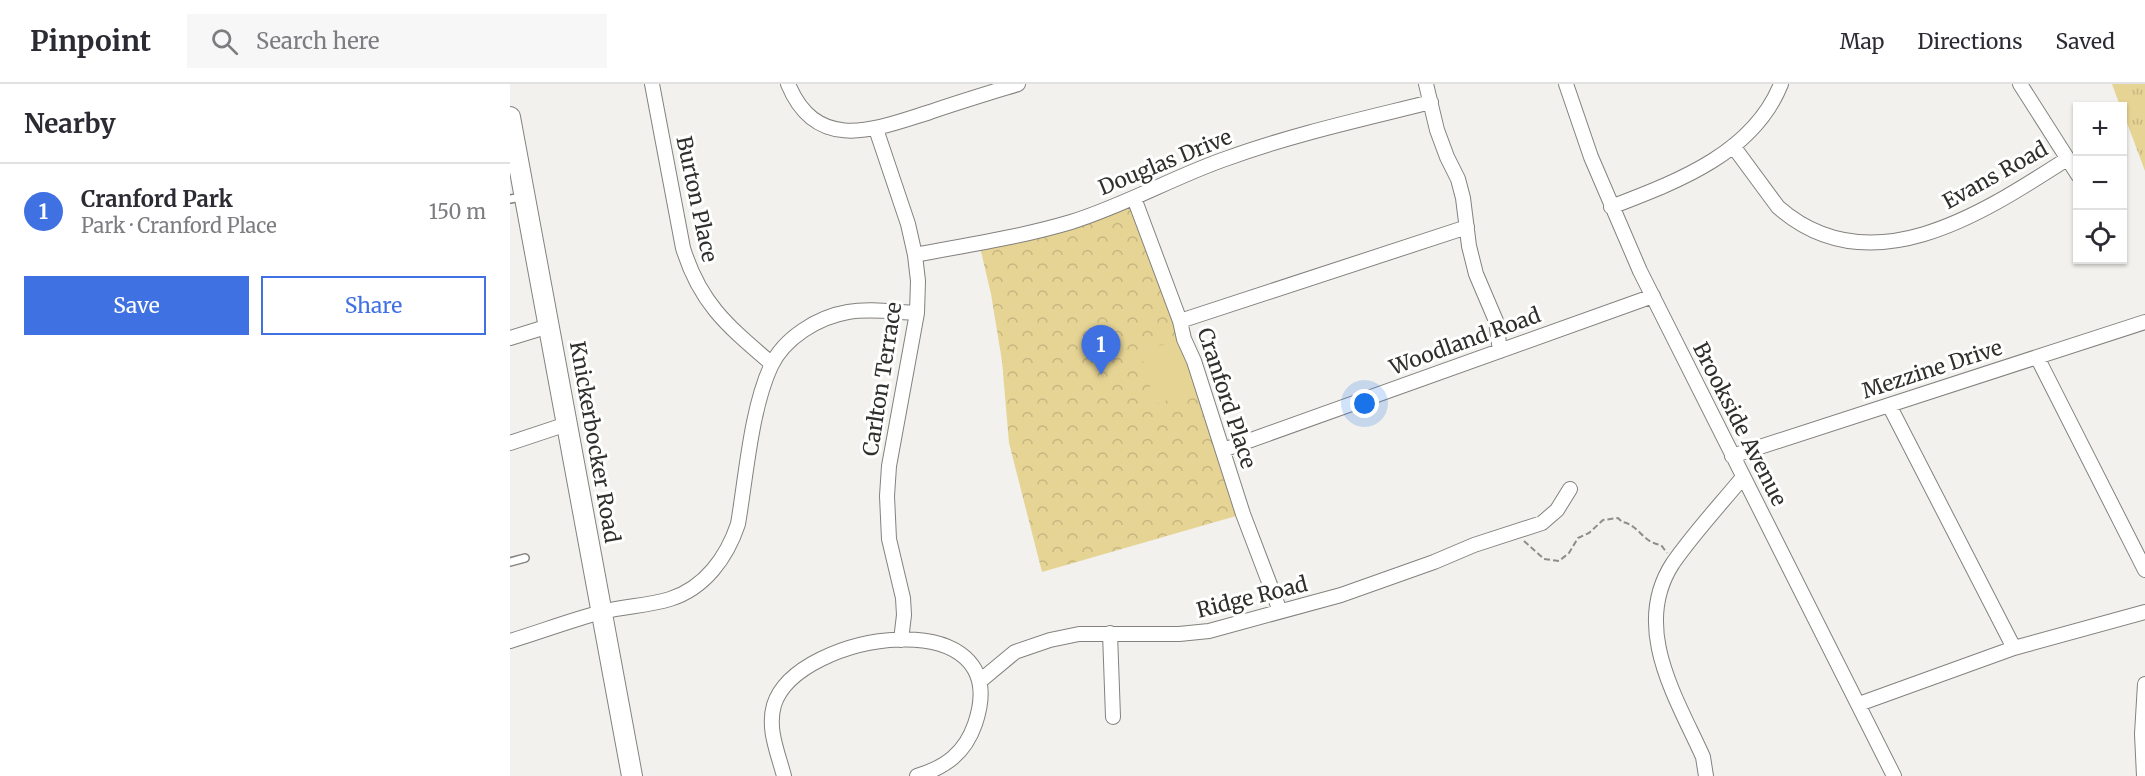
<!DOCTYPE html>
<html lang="en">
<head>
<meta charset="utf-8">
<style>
	:root { --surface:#fff; --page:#f7f7f7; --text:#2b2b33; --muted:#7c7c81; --line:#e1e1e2; --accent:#4071e2 }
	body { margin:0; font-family:Merriweather,serif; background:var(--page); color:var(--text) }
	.controls { position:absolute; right:18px; top:18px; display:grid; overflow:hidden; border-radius:0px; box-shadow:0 2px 4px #0004 }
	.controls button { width:54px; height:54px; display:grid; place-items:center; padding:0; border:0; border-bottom:2px solid var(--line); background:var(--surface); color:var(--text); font:30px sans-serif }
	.you { position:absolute; left:855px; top:320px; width:21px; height:21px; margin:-15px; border:4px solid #fff; border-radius:50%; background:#1a73e8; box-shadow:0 0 0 9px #1a73e833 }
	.badge { display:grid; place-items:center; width:39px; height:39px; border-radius:50%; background:var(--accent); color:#fff; font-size:20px; font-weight:700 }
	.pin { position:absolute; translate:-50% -50px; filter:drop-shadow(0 2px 3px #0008) }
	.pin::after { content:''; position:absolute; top:32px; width:21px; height:18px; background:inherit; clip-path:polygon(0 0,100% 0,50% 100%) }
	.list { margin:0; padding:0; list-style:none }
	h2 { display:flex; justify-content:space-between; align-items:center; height:78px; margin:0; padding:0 24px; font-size:26px }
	h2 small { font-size:20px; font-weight:400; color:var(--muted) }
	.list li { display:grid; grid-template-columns:39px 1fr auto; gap:18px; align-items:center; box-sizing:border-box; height:96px; padding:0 24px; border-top:2px solid var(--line) }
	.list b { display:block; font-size:22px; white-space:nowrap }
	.list p { margin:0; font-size:20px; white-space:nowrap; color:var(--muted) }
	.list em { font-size:20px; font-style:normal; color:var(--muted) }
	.actions { display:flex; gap:12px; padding:18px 24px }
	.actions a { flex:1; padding:14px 0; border:2px solid var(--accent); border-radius:0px; text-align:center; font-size:21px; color:var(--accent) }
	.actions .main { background:var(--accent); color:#fff }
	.icon { flex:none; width:33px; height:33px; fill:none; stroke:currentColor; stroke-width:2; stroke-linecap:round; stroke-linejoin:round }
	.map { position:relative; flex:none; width:1635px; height:692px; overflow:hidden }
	header { display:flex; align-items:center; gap:36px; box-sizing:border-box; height:84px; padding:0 30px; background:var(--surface); border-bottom:2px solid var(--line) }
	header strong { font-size:28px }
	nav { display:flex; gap:33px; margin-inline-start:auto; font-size:21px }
	.search { width:420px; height:54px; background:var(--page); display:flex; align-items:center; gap:15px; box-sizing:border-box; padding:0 21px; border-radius:0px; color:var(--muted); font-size:22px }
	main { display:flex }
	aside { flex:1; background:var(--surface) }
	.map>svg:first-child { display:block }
	.grass { fill:url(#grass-tufts) }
	.park { fill:url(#park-crowns) }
	.garden { fill:#e6d494 }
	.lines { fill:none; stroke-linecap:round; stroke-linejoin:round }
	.service-casing { stroke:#83827f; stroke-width:10 }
	.minor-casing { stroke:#83827f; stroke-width:16 }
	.secondary-casing { stroke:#83827f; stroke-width:22 }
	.path { stroke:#8e8e8b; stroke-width:2; stroke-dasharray:6 3; stroke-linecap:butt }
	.service { stroke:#fff; stroke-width:7 }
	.minor { stroke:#fff; stroke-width:14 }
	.secondary { stroke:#fff; stroke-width:20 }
	.labels { text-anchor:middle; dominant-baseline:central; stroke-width:6; stroke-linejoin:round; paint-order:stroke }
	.street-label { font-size:21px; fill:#2f2f2d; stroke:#fff }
</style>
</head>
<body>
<header>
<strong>Pinpoint</strong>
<div class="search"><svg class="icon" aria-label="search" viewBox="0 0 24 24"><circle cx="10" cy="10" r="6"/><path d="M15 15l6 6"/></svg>Search here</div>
<nav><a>Map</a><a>Directions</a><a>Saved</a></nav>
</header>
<main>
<aside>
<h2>Nearby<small></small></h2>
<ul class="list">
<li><span class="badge">1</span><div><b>Cranford Park</b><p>Park · Cranford Place</p></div><em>150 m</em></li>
</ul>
<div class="actions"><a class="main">Save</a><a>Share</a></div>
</aside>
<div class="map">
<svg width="1635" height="692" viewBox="0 0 1635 692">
	<defs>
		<pattern id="grass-tufts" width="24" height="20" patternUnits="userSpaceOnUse" patternTransform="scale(1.5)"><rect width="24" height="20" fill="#e6d494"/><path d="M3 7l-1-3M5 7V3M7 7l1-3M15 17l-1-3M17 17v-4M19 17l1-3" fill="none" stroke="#c6b680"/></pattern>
		<pattern id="park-crowns" width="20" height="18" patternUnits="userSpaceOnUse" patternTransform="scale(1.5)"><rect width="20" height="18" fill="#e6d494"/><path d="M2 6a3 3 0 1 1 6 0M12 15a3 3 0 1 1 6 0" fill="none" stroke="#c6b680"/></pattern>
	</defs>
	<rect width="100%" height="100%" fill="#f2f1ed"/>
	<!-- grass -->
	<path class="grass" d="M1602 0H1635V87L1613 28 1612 22H1610Z"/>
	<!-- park -->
	<path class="park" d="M624 114 733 430 532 488 499 359 492 277 481 210 469 159Z"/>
	<!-- garden -->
	<path class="garden" d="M674 255 693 305 645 320 630 267Z"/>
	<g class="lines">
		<defs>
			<path id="service" d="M0 115 12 113
				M0 478 15 474"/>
			<path id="minor" d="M142 0 173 164C190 220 219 243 262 280
				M278 0C307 70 366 45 420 28 449 18 479 9 508 0
				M916 0 927 46 937 73 948 95 953 114 959 162 966 190 986 237 990 267
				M1056 0 1081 73 1130 187 1384 692
				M1510 0 1568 91
				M366 45 398 140 405 171 408 197 407 229 379 382 377 412 379 455 393 514 394 531 391 556
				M1223 62 1268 123C1360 204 1473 129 1557 75
				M624 114 670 237 674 255 684 277 733 430 770 527
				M1101 123C1166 98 1243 70 1271 0
				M405 171C457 161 511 153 561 138 616 121 665 92 718 74 784 50 853 35 921 18
				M670 237 957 143
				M0 254 39 242
				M1527 273 1635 486
				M1379 321 1504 564
				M0 359 57 340
				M713 366 1143 212
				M1222 372 1635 238
				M600 549 603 633
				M0 557C30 548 61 536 92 528 114 522 138 522 160 515 195 504 217 473 228 440 236 393 241 325 261 282 274 254 308 233 338 228 360 224 384 228 407 229
				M470 597 505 568 540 556 569 550H669L699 547 831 511 924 478 964 461 1032 439 1047 426 1060 405
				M1349 620 1504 564 1635 528
				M274 692C268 669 257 645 264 621 287 547 508 514 465 640 455 669 436 683 407 692
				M1196 692 1193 673C1166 613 1121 543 1163 479 1183 450 1210 421 1233 393
				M1634 692 1632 650 1635 600"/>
			<path id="secondary" d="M0 33 122 692"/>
		</defs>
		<!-- service casing -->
		<use href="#service" class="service-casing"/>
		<!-- minor casing -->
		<use href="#minor" class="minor-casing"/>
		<!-- secondary casing -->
		<use href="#secondary" class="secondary-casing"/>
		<!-- path -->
		<path class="path" d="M1014 457 1034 475 1049 477 1059 469 1068 454 1079 449 1093 436 1108 434 1112 438C1128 440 1133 459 1151 461L1157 469"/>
		<!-- service -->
		<use href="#service" class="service"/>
		<!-- minor -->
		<use href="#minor" class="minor"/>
		<!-- secondary -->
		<use href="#secondary" class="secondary"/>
	</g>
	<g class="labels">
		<!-- street labels -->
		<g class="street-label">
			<text transform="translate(655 78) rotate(-22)">Douglas Drive</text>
			<text transform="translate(1485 91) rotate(-29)">Evans Road</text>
			<text transform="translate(187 115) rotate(78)">Burton Place</text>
			<text transform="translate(955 257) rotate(-20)">Woodland Road</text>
			<text transform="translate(1422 285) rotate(-18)">Mezzine Drive</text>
			<text transform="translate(372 295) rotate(-81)">Carlton Terrace</text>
			<text transform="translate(717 314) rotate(72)">Cranford Place</text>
			<text transform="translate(1230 340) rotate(63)">Brookside Avenue</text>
			<text transform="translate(85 358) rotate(80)">Knickerbocker Road</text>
			<text transform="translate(742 513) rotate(-14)">Ridge Road</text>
		</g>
	</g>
</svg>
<div class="controls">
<button>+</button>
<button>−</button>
<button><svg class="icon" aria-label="locate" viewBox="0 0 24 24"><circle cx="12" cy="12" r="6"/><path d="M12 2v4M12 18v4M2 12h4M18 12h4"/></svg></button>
</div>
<div class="you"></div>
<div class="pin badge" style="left:591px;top:291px">1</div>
</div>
</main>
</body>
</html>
